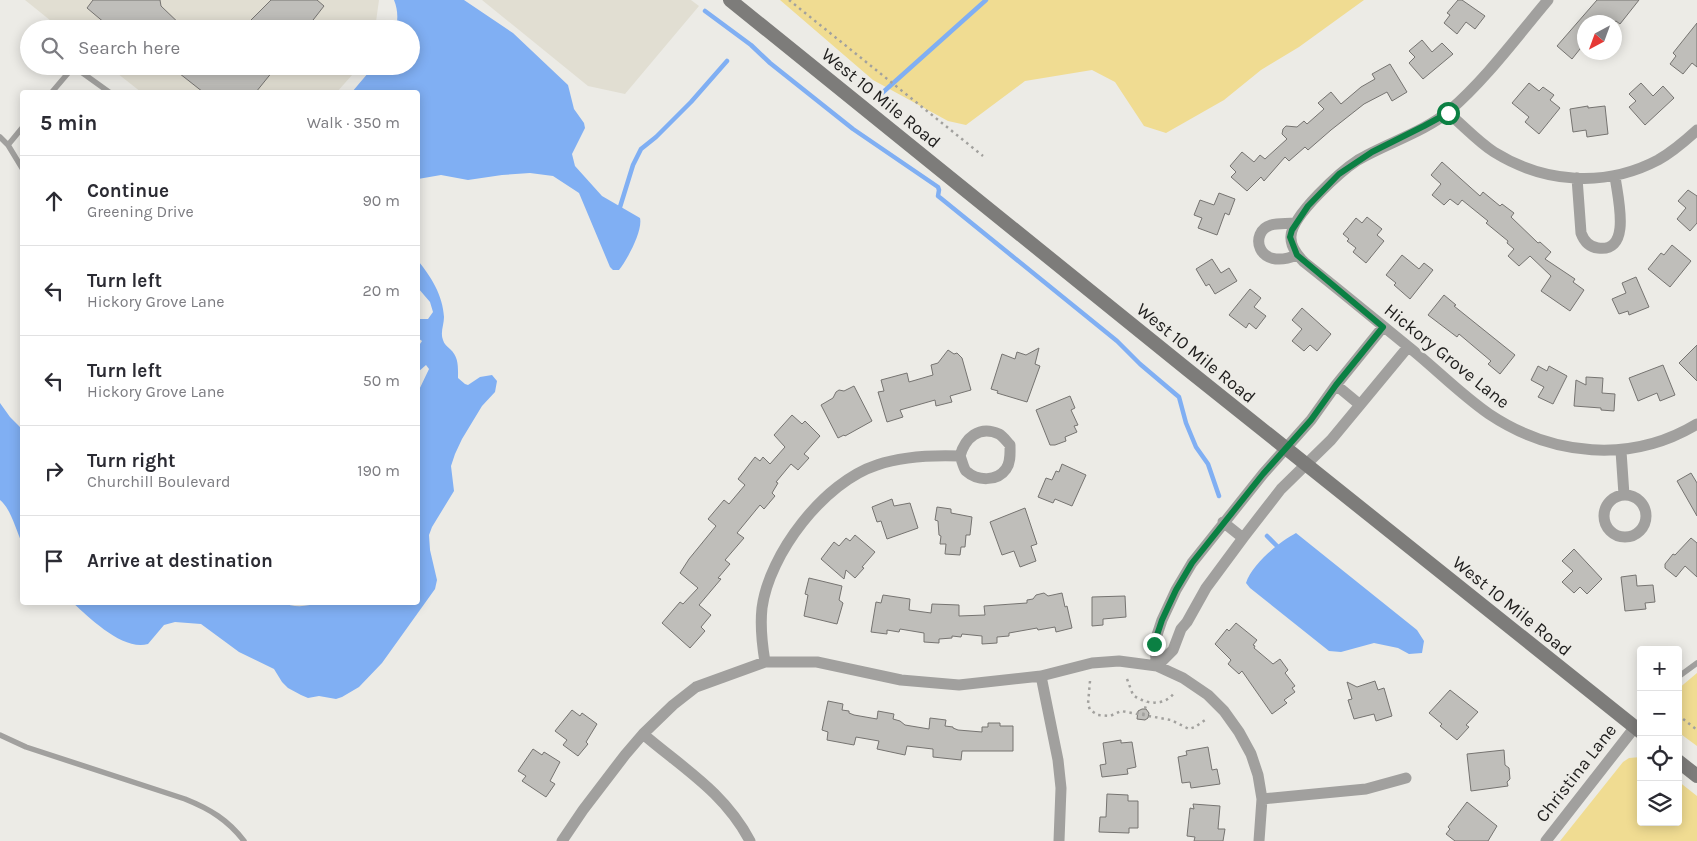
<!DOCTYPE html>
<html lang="en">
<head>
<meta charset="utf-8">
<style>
	:root { --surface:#fff; --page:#f2f2f3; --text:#2b2b33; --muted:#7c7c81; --line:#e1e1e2 }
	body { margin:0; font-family:Karla,sans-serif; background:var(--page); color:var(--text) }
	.controls { position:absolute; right:15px; bottom:15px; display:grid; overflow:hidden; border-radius:5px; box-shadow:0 2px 12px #0003 }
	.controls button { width:45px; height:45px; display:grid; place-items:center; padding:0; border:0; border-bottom:1px solid var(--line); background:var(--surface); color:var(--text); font:25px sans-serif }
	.compass { position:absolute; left:1577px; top:15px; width:45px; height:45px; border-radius:50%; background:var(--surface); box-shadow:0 2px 12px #0003; rotate:221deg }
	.stop { position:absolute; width:15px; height:15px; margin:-11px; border:4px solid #0b8043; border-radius:50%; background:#fff }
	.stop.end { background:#0b8043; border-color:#fff; box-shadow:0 1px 5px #0008 }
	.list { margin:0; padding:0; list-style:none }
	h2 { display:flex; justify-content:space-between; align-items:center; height:65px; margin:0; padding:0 20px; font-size:21px }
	h2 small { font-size:16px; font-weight:400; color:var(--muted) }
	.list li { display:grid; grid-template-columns:32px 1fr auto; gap:15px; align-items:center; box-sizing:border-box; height:90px; padding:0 20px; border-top:1px solid var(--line) }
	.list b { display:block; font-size:19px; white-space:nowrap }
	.list p { margin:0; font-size:16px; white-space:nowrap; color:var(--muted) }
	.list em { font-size:16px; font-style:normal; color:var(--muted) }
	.icon { flex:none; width:28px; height:28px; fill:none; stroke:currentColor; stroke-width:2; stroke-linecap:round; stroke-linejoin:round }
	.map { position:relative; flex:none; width:1697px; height:841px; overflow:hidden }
	.search { position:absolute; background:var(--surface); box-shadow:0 2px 12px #0003; left:20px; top:20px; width:400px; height:55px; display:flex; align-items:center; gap:12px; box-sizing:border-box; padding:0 18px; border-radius:28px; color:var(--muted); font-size:19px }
	.panel { position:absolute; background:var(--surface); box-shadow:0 2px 12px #0003; left:20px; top:90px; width:400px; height:515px; border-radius:5px }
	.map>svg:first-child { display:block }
	.built { fill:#e1ded2 }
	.green { fill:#f0dc92 }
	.water { fill:#80aff3 }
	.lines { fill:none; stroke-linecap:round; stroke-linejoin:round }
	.stream { stroke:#80aff3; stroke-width:4.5 }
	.building { fill:#bfbeba; stroke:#767471 }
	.path { stroke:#a2a19e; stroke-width:2.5; stroke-dasharray:2.5 4; stroke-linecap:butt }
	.service { stroke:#a1a09e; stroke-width:5.5 }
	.minor { stroke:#a1a09e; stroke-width:11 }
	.secondary { stroke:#7d7c7a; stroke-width:14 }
	.route { stroke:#0b8043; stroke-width:6 }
	.labels { text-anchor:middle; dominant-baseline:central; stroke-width:5; stroke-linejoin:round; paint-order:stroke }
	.street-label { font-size:18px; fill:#21201f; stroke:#ecebe6 }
</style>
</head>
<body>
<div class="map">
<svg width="1697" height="841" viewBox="0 0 1697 841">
	<rect width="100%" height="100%" fill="#ecebe6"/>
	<!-- built -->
	<path class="built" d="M25 0H379L375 29H61Z
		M482 0H691L699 6 625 94 588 86Z
		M108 66H360L337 92H141Z"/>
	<!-- green -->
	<path class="green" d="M780 0H1364L1299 47 1261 70 1224 100 1166 133 1144 126 1115 82 1092 70 1025 81 966 125 948 121 873 80Z
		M1697 673V746L1678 732V689Z
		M1641 757V822H1678V781L1697 796V841H1560L1623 762 1629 758Z"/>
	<!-- water -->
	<path class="water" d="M394 0H464L513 33 568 85 574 109 584 123 585 128 572 154 575 166 602 196 640 218C643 231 627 260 619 270H613L610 267 579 193 553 176 530 173 502 175 468 180 441 175 418 179V92H352L374 66H411V29H396C398 18 398 10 394 0Z
		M418 261C431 276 443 296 444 317 444 325 440 332 443 340 444 344 447 346 450 349 459 357 458 367 458 378L465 384 468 385 480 377 492 375 497 381 495 392 482 406 462 439 455 454 451 466 454 491 432 527 429 535 430 550 437 580 435 589 382 663 359 687 342 697 336 699 319 696 308 698 301 695 288 688 282 682 274 669 239 652 201 624 175 622 164 625 148 644C123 651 91 619 73 603L281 602C294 608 307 607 320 602H418V392L429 369 426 365 418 372V347L422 341 418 338V319H428L433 312 430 302 418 288Z
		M0 403 10 417 22 429V543C16 530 11 509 0 500Z
		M1296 533 1417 630 1424 641 1422 653 1409 654 1398 648 1374 643 1341 652 1329 651 1250 588 1246 583C1252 564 1279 542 1296 533Z"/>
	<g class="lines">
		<!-- stream -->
		<path class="stream" d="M705 11 751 45 770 63 853 129 938 187 939 190 938 196 943 200 1117 341 1140 364 1179 397 1186 423 1196 447 1208 464 1219 496
			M881 94 986 0
			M620 207 633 165 641 149 656 137 691 102 727 61
			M1267 536 1277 546"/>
	</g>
	<!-- building -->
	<path class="building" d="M93 0H160L161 6 185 29H112L87 8Z
		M271 0H317L324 6 306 29H242Z
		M1458 0H1462L1485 16 1475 29 1466 22 1457 34 1444 23 1450 15 1447 13Z
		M1597 0H1639L1620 24 1616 21 1614 22H1584V44L1572 59 1557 46Z
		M1697 23V67L1692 63 1683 74 1670 64 1676 56 1673 53Z
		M1422 40 1432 52 1442 43 1453 54 1423 79 1409 63 1415 57 1409 51Z
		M1390 64 1407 92 1392 101 1387 92 1364 104 1331 130 1308 150 1305 147 1289 161 1285 157 1264 181 1261 177 1247 191 1231 177 1236 172 1230 166 1242 152 1254 162 1260 155 1265 159 1287 139 1282 134 1283 129 1286 126 1297 127 1304 121 1307 124 1324 109 1318 103 1331 92 1341 104 1361 87 1375 79 1372 74Z
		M170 66H277L256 92H203Z
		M1529 83 1539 91 1543 87 1554 95 1550 100 1560 108 1539 134 1525 122 1529 117 1512 103Z
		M1641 83 1653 96 1663 86 1674 98 1645 125 1629 107 1636 101 1629 94Z
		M1588 106V108L1605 106 1608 134 1587 137 1586 130 1573 132 1570 109Z
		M1442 162 1480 196 1483 192 1500 206 1502 204 1514 213 1511 217 1538 243 1540 242 1551 252 1545 259 1575 279 1573 282 1584 290 1570 311 1541 291 1551 276 1530 256 1519 266 1508 256 1514 249 1507 243 1508 241 1486 223 1488 221 1462 200 1458 205 1450 199 1444 205 1432 195 1441 184 1431 175Z
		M1688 190 1697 196V223L1690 231 1677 219 1686 208 1678 201Z
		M1219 193 1235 199 1229 215 1225 213 1217 235 1198 228 1202 218 1194 215 1200 200 1214 205Z
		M1367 217 1382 229 1377 235 1384 241 1366 263 1353 252 1356 248 1347 241 1349 239 1343 234 1356 218 1362 223Z
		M1672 245 1691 261 1670 287 1648 269 1661 253 1664 255Z
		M1402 255 1419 269 1424 263 1433 270 1410 299 1394 285 1396 283 1386 275Z
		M1212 259 1221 273 1229 268 1237 281 1215 294 1209 284 1206 286 1196 269Z
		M1636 277 1649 307 1629 315 1628 311 1619 314 1612 299 1626 293 1622 283Z
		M1250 289 1261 298 1254 307 1266 316 1256 329 1249 323 1246 328 1229 315Z
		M1444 295 1456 305 1454 306 1515 355 1500 374 1488 364 1491 361 1459 334 1457 337 1428 315Z
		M1302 308 1331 334 1317 351 1310 345 1304 351 1292 341 1302 329 1292 320Z
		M1697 345V381L1679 363Z
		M1039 348 1035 364 1040 366 1027 402 997 393 998 391 991 389 1002 354 1015 359 1017 352 1026 355Z
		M948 350 954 354 957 353 962 358 971 390 950 396 952 402 936 406 935 400 900 410 903 417 887 422 878 392 884 391 881 380 907 373 909 382 933 375 931 365 938 363Z
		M1663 365 1675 395 1660 401 1657 393 1638 401 1629 378Z
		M1538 366 1547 371 1549 366 1567 376 1553 404 1538 397 1544 387 1531 380Z
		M1586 377 1603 378 1602 393 1615 394 1614 411 1601 410V408L1574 406 1576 380 1586 385Z
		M854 386 872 421 845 436 844 435 838 438 821 405 833 398 836 392 839 390 844 391Z
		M1070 396 1075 408 1071 410 1078 425 1074 426 1077 432 1065 437 1066 441 1055 445H1050L1036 410Z
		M792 415 802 424 805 421 820 436 804 454 809 458 798 470 791 464 776 482 778 483 772 493 775 496 764 509 760 505 737 533 744 538 725 560 730 564 718 578 721 579 699 605 711 615 701 627 705 631 690 648 662 623 680 602 683 604 698 588 680 573 689 559 716 526 708 519 724 500 729 504 745 485 738 479 755 457 760 461 763 457 770 464 785 447 774 435Z
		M1062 464 1086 475 1072 506 1055 499 1053 503 1038 497 1046 478 1052 480 1056 471 1059 472Z
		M1691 473 1697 483V516L1677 481Z
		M892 499 894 506 910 503 918 528 887 539 881 521 877 522 872 507Z
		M937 507 951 509V513L972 517 970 535H966L965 547H961L960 555 945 554 946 544H940L941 536 939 535 938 521 935 520Z
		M1025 508 1037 544 1031 546 1036 561 1020 567 1014 551 1002 555 990 522Z
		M855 535 875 552 862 567 864 568 855 578 846 570 844 579 821 559 834 542 839 546 846 538 850 541Z
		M1691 538 1697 543V577L1685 566 1676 577 1665 568V564L1673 554 1675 555Z
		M1574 549 1602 579 1587 594 1580 587 1574 593 1562 582 1573 571 1562 561Z
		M1636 575 1637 586 1653 585 1655 602 1645 603 1646 609 1625 611 1621 577Z
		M809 578 842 586 839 600 843 603 837 624 804 616 808 595 805 594Z
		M1044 593 1048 596 1062 593 1065 607 1067 606 1072 628 1056 632 1055 627 1038 630 1037 628 1009 633V636L997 637V643L982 644V636L962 634 961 637 952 636V638L939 639V643L924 642V633L900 629 899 632 887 630V634L871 632 876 602 881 603 883 595 910 599 909 610 931 613 932 604 959 605V616L985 615 984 606 1027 603V600L1033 599 1036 595Z
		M1125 596 1126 617 1103 619V625L1092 626V597Z
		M1236 623 1257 640 1253 645 1255 646 1254 648 1273 664 1280 659 1288 670 1285 673 1295 686 1292 688 1295 692 1284 700 1287 703 1272 714 1242 671 1239 674 1228 664 1231 660 1215 644 1227 629 1229 631Z
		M1375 681 1378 690 1384 688 1392 716 1376 721 1374 714 1354 719 1348 700 1352 699 1347 682 1357 687Z
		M1450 690 1478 712 1466 725 1469 727 1457 740 1440 726 1442 724 1429 713Z
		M828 701 843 704 842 710 849 711V713L854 715 877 719 878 711 894 714 893 719 900 721 905 725 929 729 930 718 946 720 945 726 953 727V728L958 730 982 732V727H988V723H1000V726H1013V751H962L961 760 933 757V749L907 746 905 755 877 749 879 741 856 737 854 745 827 740 828 732 822 730Z
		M1142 709H1146L1149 713 1148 718 1145 720 1137 719 1138 711Z
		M572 710 580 716 582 713 597 724 586 742 588 744 578 756 563 745 567 740 555 731Z
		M1121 740V743L1132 742 1136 767 1127 769 1128 774 1102 777 1100 765 1106 764 1103 743Z
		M1208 747 1212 770 1217 769 1220 784 1191 788 1190 782 1182 783 1178 757 1187 755 1186 751Z
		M533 749 542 755 544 752 560 762 550 781 555 784 546 797 522 781 526 776 518 771Z
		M1504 750 1505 765 1509 768 1510 779 1507 782 1508 786 1471 791 1467 754Z
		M1107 794 1128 795V801H1138V828H1129V833L1099 832 1100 817H1106Z
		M1467 802 1497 826 1488 841H1455L1446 834 1450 829 1448 827Z
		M1193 804 1220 806 1218 829H1225L1223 841H1194L1195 837 1187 836 1190 808 1194 809Z"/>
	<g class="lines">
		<!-- path -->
		<path class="path" d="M789 0 983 156
			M1127 679 1133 695C1145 704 1164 707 1174 693
			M1090 681 1088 704 1090 710 1098 715 1110 716 1121 711 1171 720 1189 729 1195 727 1208 718
			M1143 715 1147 702
			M1678 715 1697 730"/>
		<!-- service -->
		<path class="service" d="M52 92 69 72 77 69 109 92
			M0 137 8 145 22 168
			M8 145 22 128
			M1678 677 1697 663
			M0 735 26 747 185 799C210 809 228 820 244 841"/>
		<!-- minor -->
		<path class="minor" d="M1548 0C1516 38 1486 79 1449 111 1426 131 1385 144 1358 160 1341 171 1292 215 1291 236 1290 246 1297 255 1304 262 1342 292 1379 323 1416 353 1440 373 1463 396 1489 414 1552 456 1631 464 1697 424
			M1448 113C1463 125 1477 141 1494 152 1544 183 1605 188 1658 160 1672 152 1685 141 1697 130
			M1577 178 1581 233C1584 241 1589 247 1598 248 1633 253 1617 195 1615 176
			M1295 223C1287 224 1278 223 1271 225 1249 231 1256 272 1297 255
			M1383 327 1336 385 1311 420 1263 474 1192 563 1176 590 1162 620 1154 644 1157 666 1173 650 1181 629 1187 622 1206 588 1243 538 1281 489 1331 440 1408 347
			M1336 385 1359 404
			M1621 451 1624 495
			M1604 516a21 21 0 1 1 42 0a21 21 0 1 1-42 0Z
			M1223 522 1243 538
			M765 662C762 644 760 626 762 608 769 554 824 482 877 465 903 456 932 455 960 456 962 460 963 467 966 471 977 481 997 482 1006 469 1011 462 1010 453 1010 445 1007 442 1003 436 999 434 979 425 965 438 960 456
			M1041 676 1058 760 1061 788 1059 841
			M643 734C684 769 724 792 750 841
			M1262 799 1366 789 1406 778
			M562 841 583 810 625 755 643 734 673 705 696 687 765 662H817L901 680 959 685 1041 676 1092 663 1119 661 1157 666 1183 678 1208 695 1224 711 1239 732 1251 754 1258 775 1262 799 1259 841
			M1546 841 1635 727"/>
		<!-- secondary -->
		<path class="secondary" d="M730 0 1188 370 1641 732
			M1678 761 1697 776"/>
	</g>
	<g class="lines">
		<!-- route -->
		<path class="route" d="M1154 644 1162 620 1176 590 1192 563 1263 474 1311 420 1336 385 1383 327 1297 255 1290 237 1292 230 1308 206 1339 174 1372 152 1424 126 1448 113"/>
	</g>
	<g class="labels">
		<!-- street labels -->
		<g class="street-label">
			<text transform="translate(881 98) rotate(39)">West 10 Mile Road</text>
			<text transform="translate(1196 353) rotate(39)">West 10 Mile Road</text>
			<text transform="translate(1447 356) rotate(39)">Hickory Grove Lane</text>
			<text transform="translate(1512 606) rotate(39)">West 10 Mile Road</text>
			<text transform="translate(1576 773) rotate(-52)">Christina Lane</text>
		</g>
	</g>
</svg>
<div class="controls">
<button>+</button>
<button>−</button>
<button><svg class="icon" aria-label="locate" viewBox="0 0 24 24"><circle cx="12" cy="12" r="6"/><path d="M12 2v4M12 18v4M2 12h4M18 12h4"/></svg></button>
<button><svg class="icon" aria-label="layers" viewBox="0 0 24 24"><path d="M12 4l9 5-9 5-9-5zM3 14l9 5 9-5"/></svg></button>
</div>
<svg class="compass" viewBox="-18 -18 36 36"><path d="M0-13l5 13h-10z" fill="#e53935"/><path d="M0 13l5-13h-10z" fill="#7c7c81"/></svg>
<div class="stop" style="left:1448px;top:113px"></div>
<div class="stop end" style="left:1154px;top:644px"></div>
<div class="search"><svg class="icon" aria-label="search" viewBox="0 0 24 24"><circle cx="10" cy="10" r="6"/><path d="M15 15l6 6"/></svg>Search here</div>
<section class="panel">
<h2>5 min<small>Walk · 350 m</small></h2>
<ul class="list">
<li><svg class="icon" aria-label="ahead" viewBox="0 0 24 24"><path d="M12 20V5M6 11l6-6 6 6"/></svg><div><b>Continue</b><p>Greening Drive</p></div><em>90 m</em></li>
<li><svg class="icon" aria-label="left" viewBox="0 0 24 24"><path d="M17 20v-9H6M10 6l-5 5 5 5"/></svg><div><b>Turn left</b><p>Hickory Grove Lane</p></div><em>20 m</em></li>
<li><svg class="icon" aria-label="left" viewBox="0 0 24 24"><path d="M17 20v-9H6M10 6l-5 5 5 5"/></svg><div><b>Turn left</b><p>Hickory Grove Lane</p></div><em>50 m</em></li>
<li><svg class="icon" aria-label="right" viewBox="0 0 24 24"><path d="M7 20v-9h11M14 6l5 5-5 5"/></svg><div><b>Turn right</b><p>Churchill Boulevard</p></div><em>190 m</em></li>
<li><svg class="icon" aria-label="arrive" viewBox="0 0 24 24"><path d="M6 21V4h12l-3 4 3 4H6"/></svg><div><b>Arrive at destination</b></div></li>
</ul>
</section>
</div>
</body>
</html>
